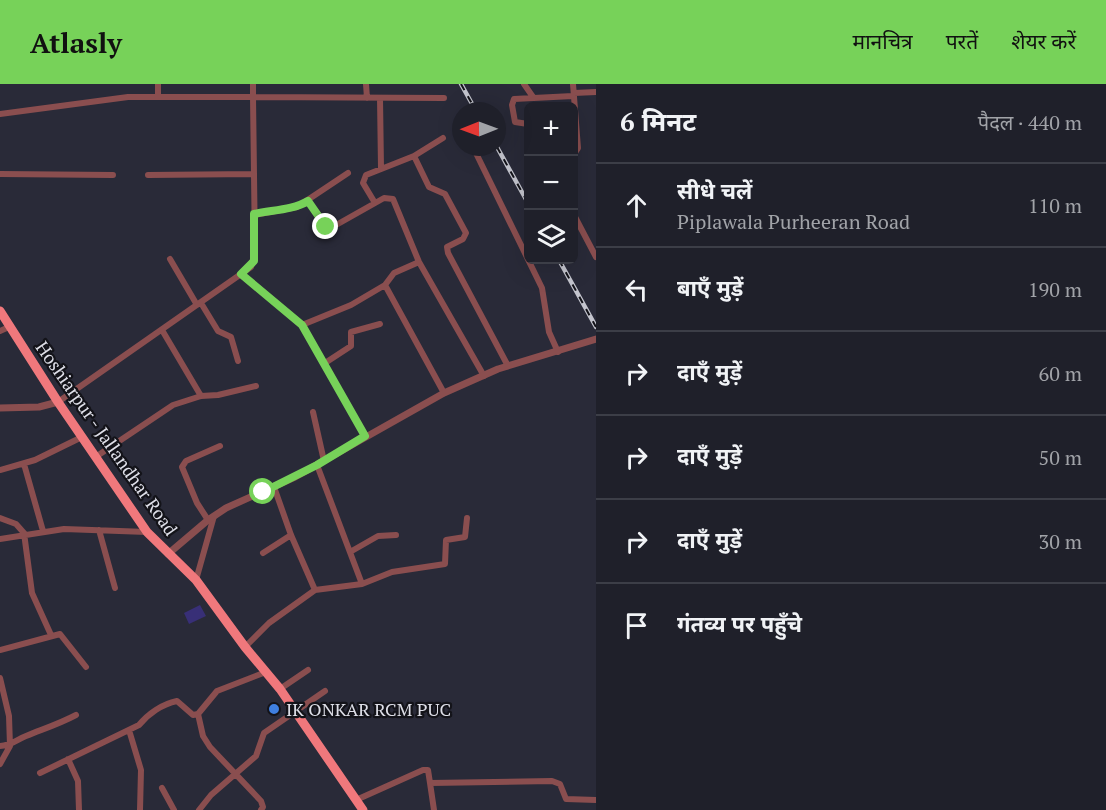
<!DOCTYPE html>
<html lang="hi">
<head>
<meta charset="utf-8">
<style>
	:root { --surface:#1f202a; --page:#272832; --text:#f1f3f6; --muted:#a1a3a8; --line:#3c3e47; --accent:#77d259 }
	body { margin:0; font-family:"PT Serif","Noto Sans Devanagari",serif; background:var(--page); color:var(--text) }
	.controls { position:absolute; right:18px; top:18px; display:grid; overflow:hidden; border-radius:9px; box-shadow:0 6px 24px #0002 }
	.controls button { width:54px; height:54px; display:grid; place-items:center; padding:0; border:0; border-bottom:2px solid var(--line); background:var(--surface); color:var(--text); font:30px sans-serif }
	.compass { position:absolute; left:452px; top:18px; width:54px; height:54px; border-radius:50%; background:var(--surface); box-shadow:0 6px 24px #0002; rotate:269deg }
	.stop { position:absolute; width:18px; height:18px; margin:-14px; border:4px solid #77d259; border-radius:50%; background:#fff }
	.stop.end { background:#77d259; border-color:#fff; box-shadow:0 2px 6px #0008 }
	.list { margin:0; padding:0; list-style:none }
	h2 { display:flex; justify-content:space-between; align-items:center; height:78px; margin:0; padding:0 24px; font-size:26px }
	h2 small { font-size:20px; font-weight:400; color:var(--muted) }
	.list li { display:grid; grid-template-columns:39px 1fr auto; gap:18px; align-items:center; box-sizing:border-box; height:84px; padding:0 24px; border-top:2px solid var(--line) }
	.list b { display:block; font-size:22px; white-space:nowrap }
	.list p { margin:0; font-size:20px; white-space:nowrap; color:var(--muted) }
	.list em { font-size:20px; font-style:normal; color:var(--muted) }
	.icon { flex:none; width:33px; height:33px; fill:none; stroke:currentColor; stroke-width:2; stroke-linecap:round; stroke-linejoin:round }
	.map { position:relative; flex:none; width:596px; height:726px; overflow:hidden }
	header { display:flex; align-items:center; gap:36px; box-sizing:border-box; height:84px; padding:0 30px; background:var(--accent); color:#111 }
	header strong { font-size:28px }
	nav { display:flex; gap:33px; margin-inline-start:auto; font-size:21px }
	main { display:flex }
	aside { flex:1; background:var(--surface) }
	.map>svg:first-child { display:block }
	.building { fill:#382f77 }
	.lines { fill:none; stroke-linecap:round; stroke-linejoin:round }
	.minor { stroke:#8a4e4f; stroke-width:6 }
	.tertiary { stroke:#8a4e4f; stroke-width:7 }
	.trunk { stroke:#f0787c; stroke-width:9 }
	.rail-casing { stroke:#c3c4cd; stroke-width:4.5 }
	.rail { stroke:#131319; stroke-width:2; stroke-dasharray:7; stroke-linecap:butt }
	.route { stroke:#77d259; stroke-width:8 }
	.shop-dot { fill:#3f7fe0; stroke:#131319; stroke-width:2 }
	.labels { text-anchor:middle; dominant-baseline:central; stroke-width:4.5; stroke-linejoin:round; paint-order:stroke }
	.street-label { font-size:18px; fill:#dedfe8; stroke:#131319 }
	.poi-label { font-size:18px; fill:#dedfe8; stroke:#131319; text-anchor:start }
</style>
</head>
<body>
<header>
<strong>Atlasly</strong>
<nav><a>मानचित्र</a><a>परतें</a><a>शेयर करें</a></nav>
</header>
<main>
<div class="map">
<svg width="596" height="726" viewBox="0 0 596 726">
	<rect width="100%" height="100%" fill="#292a38"/>
	<!-- building -->
	<path class="building" d="M200 521 206 532 189 540 184 529Z"/>
	<g class="lines">
		<!-- minor -->
		<path class="minor" d="M158 0V11
			M253 0V13L444 14
			M366 0 367 14
			M524 0 533 13
			M573 0 578 64 574 70
			M574 9 596 8
			M380 14 381 84
			M0 30 128 13H253L255 168 251 183 58 318
			M528 40 515 38 512 21 514 15 573 12
			M473 63 542 204 549 248 558 268
			M414 72 429 103 445 110 466 149 463 155 447 163 448 169 508 282
			M0 90 113 91
			M148 91 254 90
			M308 117 329 145 384 114 393 115 419 178 484 292
			M375 119 363 99 366 91 414 72 443 54
			M254 131 297 123 348 89
			M574 131 596 173
			M170 175 197 221
			M419 178 394 189 385 201 444 309
			M241 190 302 241 365 352
			M201 219 218 247 231 253 238 277
			M302 241 351 221 385 201
			M162 246 201 312
			M0 247 11 242
			M325 279 351 262V248L380 240
			M313 328 324 377
			M97 372 173 321 201 312 218 311 256 302
			M24 380 43 447
			M317 381 362 500
			M0 386 35 376 82 353
			M274 403 291 451 315 506
			M0 434 16 440 24 449 32 509 51 551
			M208 436 197 419 182 383 186 377 220 362
			M99 446 115 504
			M0 455 64 445 147 448
			M350 468 378 452 396 451
			M263 469 291 451
			M196 496 214 432
			M245 563 269 539 315 506 362 500 392 488 445 480 446 456 465 453 467 434
			M0 566 60 550 86 583
			M0 594 9 632 10 662 0 680
			M280 605 308 586
			M198 630 203 652 210 663 261 717 263 723 261 726
			M129 646 141 686 140 726
			M0 662C11 662 16 656 26 652 43 645 59 640 76 631
			M68 675 78 697 79 726
			M40 689 139 641C148 630 162 620 177 617L193 631 198 630 217 607 266 588
			M162 704 174 726
			M356 716 423 686H428L430 699
			M199 726 211 711 256 672 264 649 325 607
			M434 726 430 699 552 697 560 700 566 715 596 716"/>
		<!-- tertiary -->
		<path class="tertiary" d="M0 324 39 323 58 318
			M168 470 208 436 226 424 295 393 444 309 498 285 596 255"/>
		<!-- trunk -->
		<path class="trunk" d="M0 227 58 318 147 448 196 496 245 563 280 605 363 726"/>
		<defs>
			<path id="rail" d="M461 0 476 27
				M497 63 528 119
				M559 176 596 243"/>
		</defs>
		<!-- rail casing -->
		<use href="#rail" class="rail-casing"/>
		<!-- rail -->
		<use href="#rail" class="rail"/>
	</g>
	<g class="lines">
		<!-- route -->
		<path class="route" d="M263 408 317 381 365 352 302 241 241 190 254 177V130C272 126 293 126 308 117L326 143"/>
	</g>
	<!-- markers -->
	<circle class="shop-dot" cx="274" cy="625" r="6"/>
	<g class="labels">
		<!-- street labels -->
		<g class="street-label">
			<text transform="translate(107 354) rotate(55)">Hoshiarpur - Jallandhar Road</text>
		</g>
		<!-- poi labels -->
		<g class="poi-label">
			<text x="286" y="625">IK ONKAR RCM PUC</text>
		</g>
	</g>
</svg>
<div class="controls">
<button>+</button>
<button>−</button>
<button><svg class="icon" aria-label="layers" viewBox="0 0 24 24"><path d="M12 4l9 5-9 5-9-5zM3 14l9 5 9-5"/></svg></button>
</div>
<svg class="compass" viewBox="-18 -18 36 36"><path d="M0-13l5 13h-10z" fill="#e53935"/><path d="M0 13l5-13h-10z" fill="#a1a3a8"/></svg>
<div class="stop" style="left:263px;top:408px"></div>
<div class="stop end" style="left:326px;top:143px"></div>
</div>
<aside>
<h2>6 मिनट<small>पैदल · 440 m</small></h2>
<ul class="list">
<li><svg class="icon" aria-label="ahead" viewBox="0 0 24 24"><path d="M12 20V5M6 11l6-6 6 6"/></svg><div><b>सीधे चलें</b><p>Piplawala Purheeran Road</p></div><em>110 m</em></li>
<li><svg class="icon" aria-label="left" viewBox="0 0 24 24"><path d="M17 20v-9H6M10 6l-5 5 5 5"/></svg><div><b>बाएँ मुड़ें</b></div><em>190 m</em></li>
<li><svg class="icon" aria-label="right" viewBox="0 0 24 24"><path d="M7 20v-9h11M14 6l5 5-5 5"/></svg><div><b>दाएँ मुड़ें</b></div><em>60 m</em></li>
<li><svg class="icon" aria-label="right" viewBox="0 0 24 24"><path d="M7 20v-9h11M14 6l5 5-5 5"/></svg><div><b>दाएँ मुड़ें</b></div><em>50 m</em></li>
<li><svg class="icon" aria-label="right" viewBox="0 0 24 24"><path d="M7 20v-9h11M14 6l5 5-5 5"/></svg><div><b>दाएँ मुड़ें</b></div><em>30 m</em></li>
<li><svg class="icon" aria-label="arrive" viewBox="0 0 24 24"><path d="M6 21V4h12l-3 4 3 4H6"/></svg><div><b>गंतव्य पर पहुँचे</b></div></li>
</ul>
</aside>
</main>
</body>
</html>
